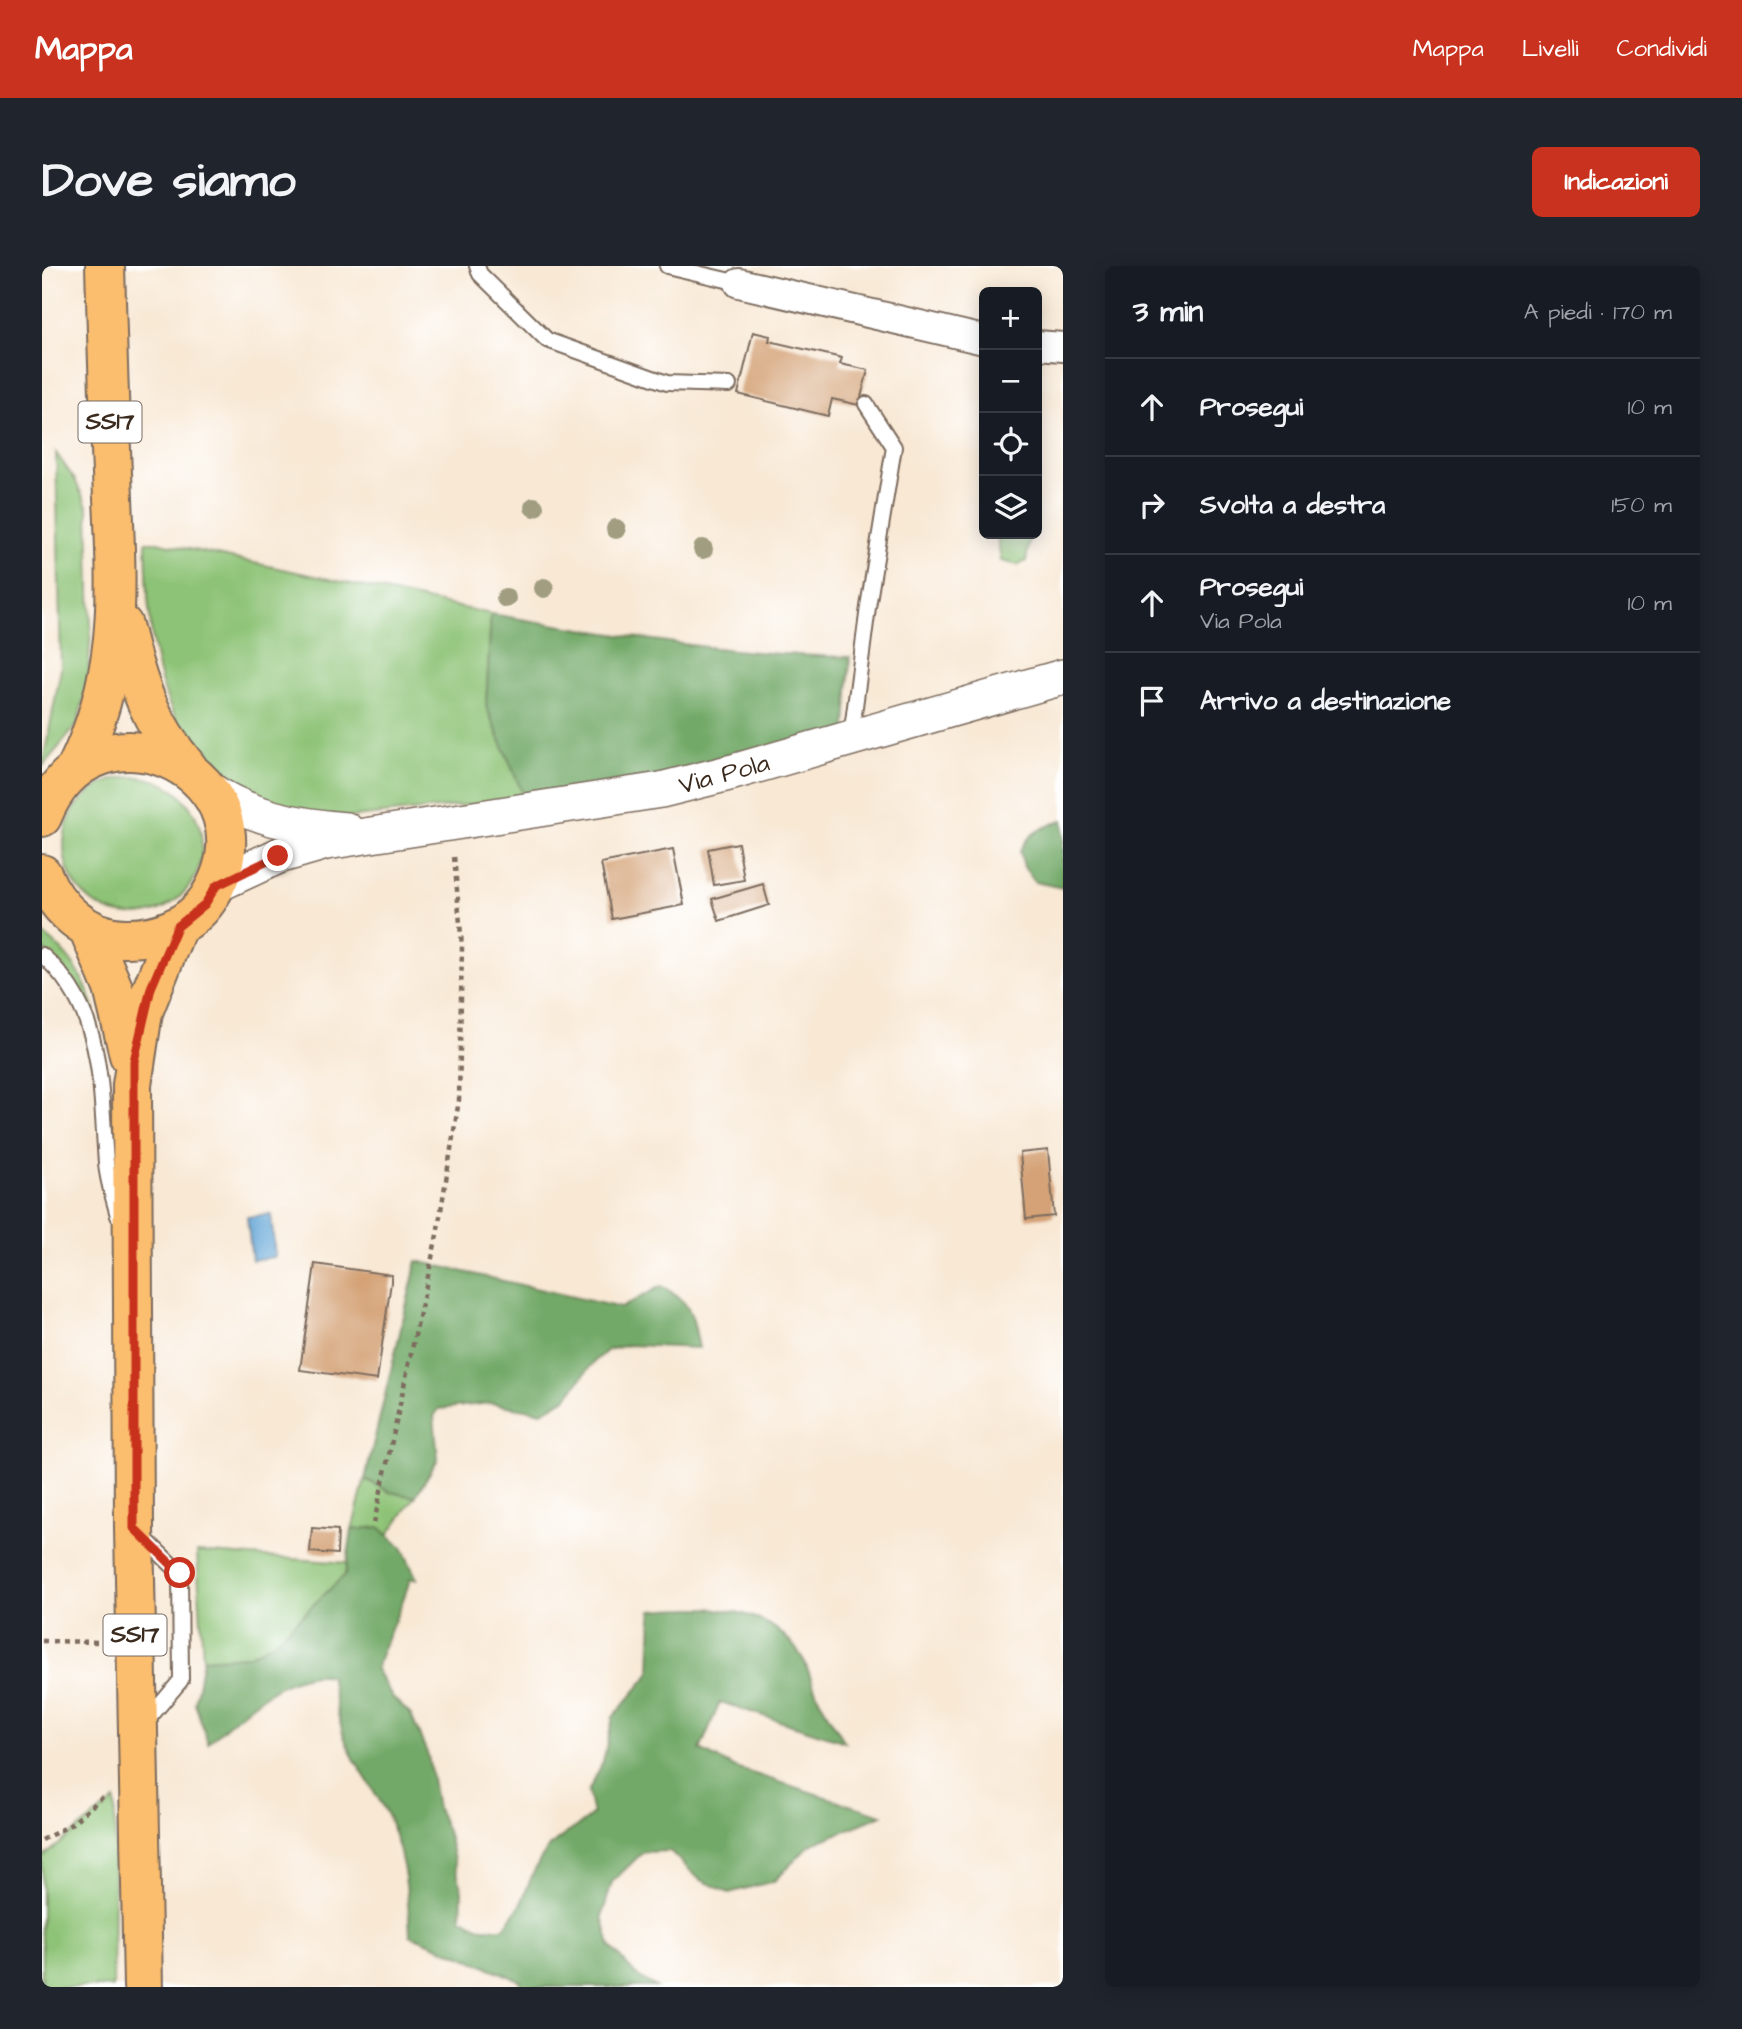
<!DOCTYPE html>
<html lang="it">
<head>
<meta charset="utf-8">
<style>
	:root { --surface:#171b24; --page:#20242c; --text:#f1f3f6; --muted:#9ea1a6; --line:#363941; --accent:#c8321e }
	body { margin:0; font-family:"Architects Daughter",sans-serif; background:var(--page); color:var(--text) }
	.controls { position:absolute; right:21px; top:21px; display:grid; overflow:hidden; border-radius:10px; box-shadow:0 4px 18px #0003 }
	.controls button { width:63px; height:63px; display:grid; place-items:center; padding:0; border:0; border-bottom:2px solid var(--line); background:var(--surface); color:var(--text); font:35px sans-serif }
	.stop { position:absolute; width:21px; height:21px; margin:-16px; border:5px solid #c8321e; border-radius:50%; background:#fff }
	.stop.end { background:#c8321e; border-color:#fff; box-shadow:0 2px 7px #0008 }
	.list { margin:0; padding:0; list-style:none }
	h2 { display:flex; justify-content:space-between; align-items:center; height:91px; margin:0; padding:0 28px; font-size:30px }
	h2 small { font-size:23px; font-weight:400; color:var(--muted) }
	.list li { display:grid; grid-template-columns:46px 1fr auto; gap:21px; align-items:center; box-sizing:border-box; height:98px; padding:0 28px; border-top:2px solid var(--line) }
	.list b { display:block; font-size:26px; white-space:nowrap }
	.list p { margin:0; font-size:23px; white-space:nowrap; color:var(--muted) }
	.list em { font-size:23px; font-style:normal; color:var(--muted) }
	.icon { flex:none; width:38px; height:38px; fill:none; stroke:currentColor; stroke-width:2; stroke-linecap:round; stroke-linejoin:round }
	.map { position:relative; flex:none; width:1021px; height:1721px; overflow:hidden; border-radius:10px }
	header { display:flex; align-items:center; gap:42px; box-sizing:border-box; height:98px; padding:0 35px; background:var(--accent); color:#fff }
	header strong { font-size:33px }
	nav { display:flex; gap:38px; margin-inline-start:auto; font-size:24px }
	.intro { display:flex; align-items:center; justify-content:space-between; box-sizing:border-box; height:168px; padding:0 42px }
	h1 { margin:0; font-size:49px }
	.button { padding:18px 32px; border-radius:10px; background:var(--accent); color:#fff; font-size:24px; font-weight:700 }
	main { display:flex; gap:42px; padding:0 42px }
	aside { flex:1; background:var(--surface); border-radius:10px; box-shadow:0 4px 18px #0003 }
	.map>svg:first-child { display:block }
	.green { fill:#8dc376; stroke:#64764a; stroke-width:2 }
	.forest { fill:#72a967; stroke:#566a42; stroke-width:2 }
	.water { fill:#60a4d5; stroke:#4e677a; stroke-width:2 }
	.building { fill:#d4a276 }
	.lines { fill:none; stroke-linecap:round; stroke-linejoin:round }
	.service-casing { stroke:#7d6c5e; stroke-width:18 }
	.minor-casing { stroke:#7d6c5e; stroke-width:32 }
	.tertiary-casing { stroke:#7d6c5e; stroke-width:38 }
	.primary-casing { stroke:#7d6c5e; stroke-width:42 }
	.path { stroke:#7d6c5e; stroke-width:4.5; stroke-dasharray:5 5; stroke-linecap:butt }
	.service { stroke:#fff; stroke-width:14 }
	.minor { stroke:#fff; stroke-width:28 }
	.tertiary { stroke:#fff; stroke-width:35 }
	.primary { stroke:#fbbd6e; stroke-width:38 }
	.tree { fill:#a09d81 }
	.route { stroke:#c8321e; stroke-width:9 }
	.labels { text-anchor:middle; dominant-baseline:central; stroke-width:6; stroke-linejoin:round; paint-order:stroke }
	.shield { fill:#fff; stroke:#766a62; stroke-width:2 }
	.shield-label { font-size:24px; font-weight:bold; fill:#3b2a1e }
	.street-label { font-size:26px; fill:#3b2a1e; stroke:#fff }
</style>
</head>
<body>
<header>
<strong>Mappa</strong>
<nav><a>Mappa</a><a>Livelli</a><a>Condividi</a></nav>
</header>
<div class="intro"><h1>Dove siamo</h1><a class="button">Indicazioni</a></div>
<main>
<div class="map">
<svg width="1021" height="1721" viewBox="0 0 1021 1721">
	<rect width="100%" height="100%" fill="#fff"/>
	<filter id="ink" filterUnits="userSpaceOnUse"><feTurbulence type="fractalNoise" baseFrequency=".0143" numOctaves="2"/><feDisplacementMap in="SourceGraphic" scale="14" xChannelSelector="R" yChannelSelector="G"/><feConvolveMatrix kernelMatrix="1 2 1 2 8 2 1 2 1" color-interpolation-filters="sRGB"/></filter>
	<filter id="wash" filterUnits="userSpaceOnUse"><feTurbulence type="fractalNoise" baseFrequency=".00686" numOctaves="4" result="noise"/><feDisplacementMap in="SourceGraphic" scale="28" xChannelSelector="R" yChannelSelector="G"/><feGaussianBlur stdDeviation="1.57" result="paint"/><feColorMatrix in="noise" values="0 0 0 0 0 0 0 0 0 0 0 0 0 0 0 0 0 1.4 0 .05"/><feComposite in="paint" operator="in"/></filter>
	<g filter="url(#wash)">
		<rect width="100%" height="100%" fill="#f8e8d4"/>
		<!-- green -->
		<path class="green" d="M14 187 33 214 46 242 49 361 46 416 35 459 0 501 19 403Z
			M955 268H988L984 295 976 299 959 295Z
			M104 276H115L449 348 444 440 483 533 293 553 197 529 204 518C185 507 166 496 152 479 107 429 106 339 104 276Z
			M22 580a69 69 0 1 1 138 0a69 69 0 1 1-138 0Z
			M0 667C27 687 42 710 52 742L47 745 20 701 0 682Z
			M323 1213 348 1226 373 1231 346 1269 336 1261 310 1264Z
			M155 1286 305 1297 303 1309 231 1377 206 1390 161 1393Z
			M73 1534 71 1721H0V1592Z"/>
		<!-- forest -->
		<path class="forest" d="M449 348C568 368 687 389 808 391L804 464 690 498 483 533 444 440Z
			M1021 554V622L993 616 982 601 978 585C986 566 1003 561 1021 554Z
			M375 995 579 1042 619 1020C651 1037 650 1049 657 1082L586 1079 566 1084 552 1096 524 1132 500 1146 448 1137 397 1143 392 1150 396 1193 373 1231 348 1226 323 1213Z
			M337 1261 360 1281 375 1313H368C359 1345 343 1372 334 1403L350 1431 369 1449 386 1489 395 1542 405 1565 420 1625 419 1652 441 1662H461C468 1654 476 1644 480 1635 488 1615 495 1592 512 1577 524 1566 538 1561 551 1548L546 1526 561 1496 571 1451 608 1408 610 1344C667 1340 728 1337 761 1393 768 1406 771 1421 778 1434 785 1448 794 1462 803 1476L678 1436 658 1484 694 1502 840 1549 768 1579 732 1615 687 1627 657 1613 628 1585 601 1586 570 1616 560 1650 568 1680 594 1709 614 1721H477L479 1715 368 1669C366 1624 362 1580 340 1539 329 1518 314 1500 305 1478 296 1457 293 1432 288 1410 244 1402 196 1450 166 1477L153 1437 161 1393 206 1390 231 1377 303 1309 310 1264Z"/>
		<!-- water -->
		<path class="water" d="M229 948 233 991 210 994 205 951Z"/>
		<g id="blocks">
			<!-- building -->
			<path class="building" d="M711 66 728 70 727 75 800 92 798 98 826 104 817 139 790 133 786 150 696 128Z
				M696 577 702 614 672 619 666 583Z
				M631 583 642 639 570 653 559 597Z
				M721 618 727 639 677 655 670 633Z
				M1006 884 1012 950 984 953 978 887Z
				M273 998 350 1009 335 1114 258 1104Z
				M270 1262 296 1264 295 1288 268 1286Z"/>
		</g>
	</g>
	<g filter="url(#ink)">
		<use href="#blocks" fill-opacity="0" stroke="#7d6c5e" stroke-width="2"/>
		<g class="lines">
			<defs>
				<path id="service" d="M435 0 438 8 505 74 625 117 687 119
					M625 0 697 17
					M809 471 826 341 852 181 824 138
					M0 689C63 744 58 822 64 897 65 915 72 933 76 950
					M99 1269 138 1307 139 1414 103 1457"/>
				<path id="minor" d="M697 17 942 74
					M995 79 1021 81"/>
				<path id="tertiary" d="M166 523C208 551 254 560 304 564
					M174 619 236 590 284 576 619 524 691 506 1021 411"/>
				<path id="primary" d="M81 359C95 417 107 456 146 502
					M34 503C84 400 74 317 70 207 67 138 65 69 63 0
					M0 551C54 415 243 513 166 633 148 660 115 673 83 672 44 671 14 642 0 608
					M46 662 71 722 87 789
					M101 1721 92 1262 90 819 101 746 135 661"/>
			</defs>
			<!-- service casing -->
			<use href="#service" class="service-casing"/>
			<!-- minor casing -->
			<use href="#minor" class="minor-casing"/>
			<!-- tertiary casing -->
			<use href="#tertiary" class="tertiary-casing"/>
			<!-- primary casing -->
			<use href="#primary" class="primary-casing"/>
			<!-- path -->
			<path class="path" d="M332 1257 395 969 417 834 420 680 412 590
				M0 1375 61 1376
				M0 1574 28 1559 63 1529"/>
			<!-- service -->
			<use href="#service" class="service"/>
			<!-- minor -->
			<use href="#minor" class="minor"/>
			<!-- tertiary -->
			<use href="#tertiary" class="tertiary"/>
			<!-- primary -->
			<use href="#primary" class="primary"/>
		</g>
		<!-- trees -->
		<g class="tree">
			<circle cx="492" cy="241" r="10"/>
			<circle cx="574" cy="263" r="10"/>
			<circle cx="661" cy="283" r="10"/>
			<circle cx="502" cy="322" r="10"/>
			<circle cx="464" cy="332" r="10"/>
		</g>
	</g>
	<g class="lines" filter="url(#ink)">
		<!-- route -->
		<path class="route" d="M138 1307 92 1262V795L109 722 135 661 163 638 174 620 236 590"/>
	</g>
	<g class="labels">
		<!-- shield labels -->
		<g class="shield">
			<rect x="36.5" y="135.5" width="63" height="41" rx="5"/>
			<rect x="61.5" y="1348.5" width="63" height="41" rx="5"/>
		</g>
		<g class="shield-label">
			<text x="68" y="156">SS17</text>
			<text x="93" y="1369">SS17</text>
		</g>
		<!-- street labels -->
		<g class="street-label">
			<text transform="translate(682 508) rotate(-15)">Via Pola</text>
		</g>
	</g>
</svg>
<div class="controls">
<button>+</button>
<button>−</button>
<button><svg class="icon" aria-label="locate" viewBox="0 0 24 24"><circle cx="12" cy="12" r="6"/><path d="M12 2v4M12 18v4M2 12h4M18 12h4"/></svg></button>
<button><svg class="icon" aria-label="layers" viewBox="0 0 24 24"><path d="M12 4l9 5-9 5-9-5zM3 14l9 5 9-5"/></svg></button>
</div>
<div class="stop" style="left:138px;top:1307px"></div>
<div class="stop end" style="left:236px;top:590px"></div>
</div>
<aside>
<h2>3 min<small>A piedi · 170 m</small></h2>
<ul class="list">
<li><svg class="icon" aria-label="ahead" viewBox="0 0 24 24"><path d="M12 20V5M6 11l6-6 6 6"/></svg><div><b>Prosegui</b></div><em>10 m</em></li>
<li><svg class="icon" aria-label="right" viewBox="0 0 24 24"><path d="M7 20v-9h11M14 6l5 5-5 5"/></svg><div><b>Svolta a destra</b></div><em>150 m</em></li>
<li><svg class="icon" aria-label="ahead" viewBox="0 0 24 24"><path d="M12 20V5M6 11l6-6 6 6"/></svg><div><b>Prosegui</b><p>Via Pola</p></div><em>10 m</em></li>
<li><svg class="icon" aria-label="arrive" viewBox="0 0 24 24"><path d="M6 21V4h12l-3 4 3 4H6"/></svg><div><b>Arrivo a destinazione</b></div></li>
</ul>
</aside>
</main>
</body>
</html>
